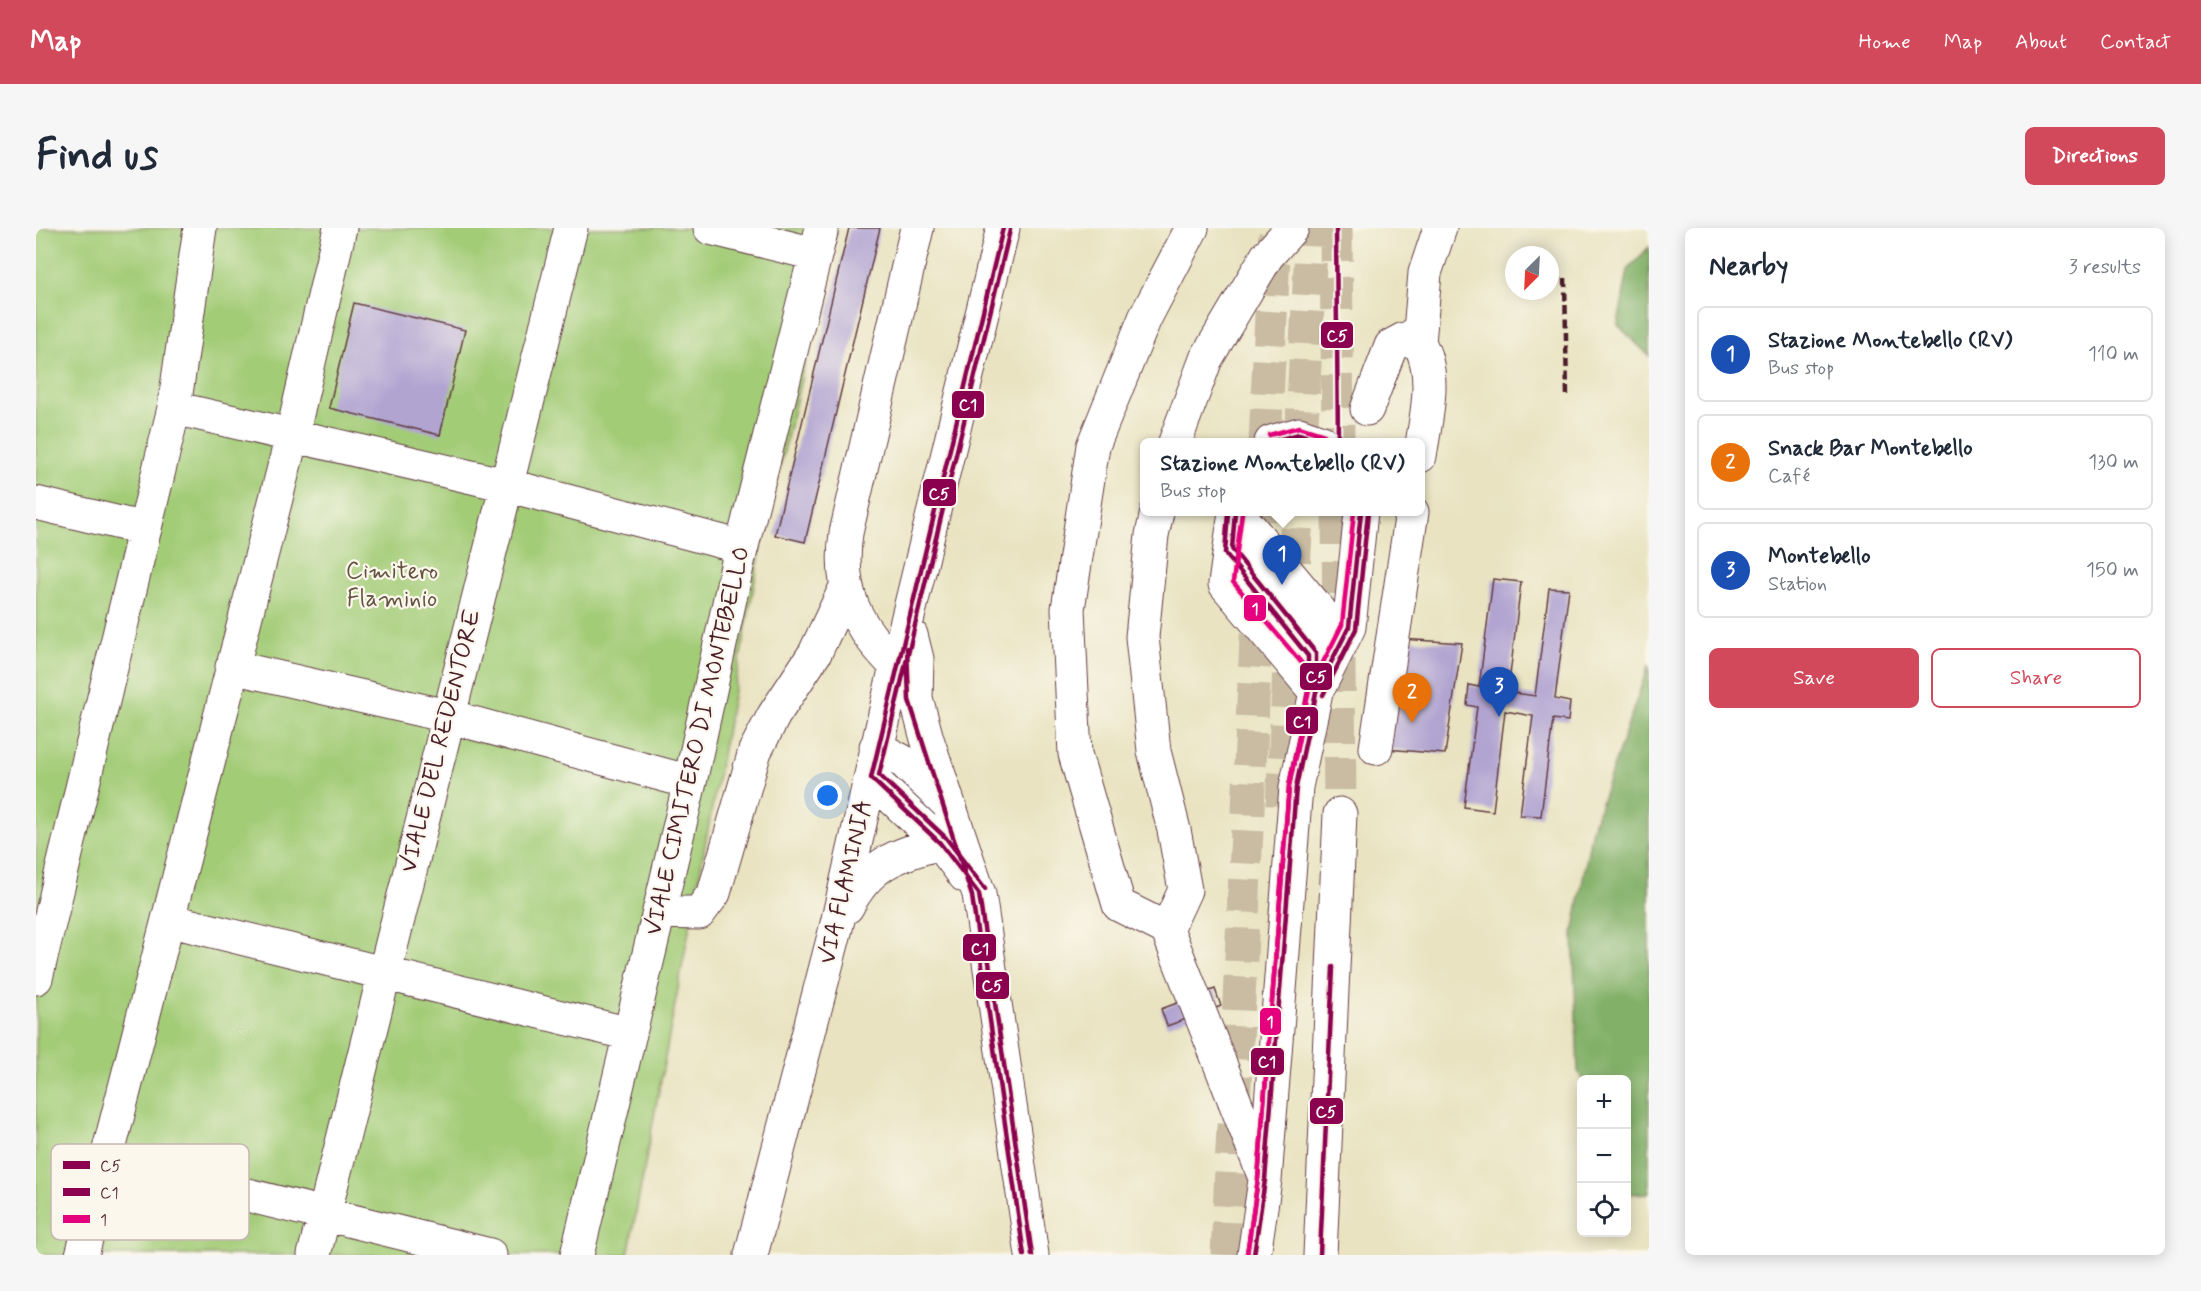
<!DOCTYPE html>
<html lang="en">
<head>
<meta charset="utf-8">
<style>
	:root { --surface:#fff; --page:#f6f6f7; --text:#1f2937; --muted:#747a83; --line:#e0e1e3; --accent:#d1495b }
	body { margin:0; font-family:Mynerve,sans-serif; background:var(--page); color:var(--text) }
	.controls { position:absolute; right:18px; bottom:18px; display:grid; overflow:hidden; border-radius:9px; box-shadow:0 3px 15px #0003 }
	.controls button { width:54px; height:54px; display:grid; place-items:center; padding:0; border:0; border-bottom:2px solid var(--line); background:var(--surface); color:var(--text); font:30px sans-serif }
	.compass { position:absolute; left:1469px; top:18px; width:54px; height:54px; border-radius:50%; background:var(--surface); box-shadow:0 3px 15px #0003; rotate:204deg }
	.you { position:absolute; left:792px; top:568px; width:21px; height:21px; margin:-15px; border:4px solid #fff; border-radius:50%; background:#1a73e8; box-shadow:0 0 0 9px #1a73e833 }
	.badge { display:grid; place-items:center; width:39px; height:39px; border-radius:50%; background:var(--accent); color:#fff; font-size:20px; font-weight:700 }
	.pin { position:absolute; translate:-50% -50px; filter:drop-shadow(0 2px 3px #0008) }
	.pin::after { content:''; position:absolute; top:32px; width:21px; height:18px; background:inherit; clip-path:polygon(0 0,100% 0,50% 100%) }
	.popup { position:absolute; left:1104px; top:210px; width:285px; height:78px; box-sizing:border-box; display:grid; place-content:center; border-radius:9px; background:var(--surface); filter:drop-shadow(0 2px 4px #0005); font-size:20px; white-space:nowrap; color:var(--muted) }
	.popup b { font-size:22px; color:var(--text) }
	.popup::after { content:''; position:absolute; left:50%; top:100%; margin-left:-12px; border:12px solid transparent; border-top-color:var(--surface) }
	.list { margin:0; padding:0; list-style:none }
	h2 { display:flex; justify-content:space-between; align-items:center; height:78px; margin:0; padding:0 24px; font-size:26px }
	h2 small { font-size:20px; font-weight:400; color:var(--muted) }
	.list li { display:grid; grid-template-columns:39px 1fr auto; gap:18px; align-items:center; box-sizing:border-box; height:96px; margin:0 12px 12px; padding:0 12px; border:2px solid var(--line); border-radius:9px }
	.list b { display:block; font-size:22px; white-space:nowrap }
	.list p { margin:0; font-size:20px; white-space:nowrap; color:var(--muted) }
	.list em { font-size:20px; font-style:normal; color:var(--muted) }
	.actions { display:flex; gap:12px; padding:18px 24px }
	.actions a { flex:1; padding:14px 0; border:2px solid var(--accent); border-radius:9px; text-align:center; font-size:21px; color:var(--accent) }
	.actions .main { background:var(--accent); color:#fff }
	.icon { flex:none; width:33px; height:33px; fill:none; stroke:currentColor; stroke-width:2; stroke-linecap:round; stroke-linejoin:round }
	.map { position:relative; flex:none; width:1613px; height:1027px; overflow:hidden; border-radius:9px }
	header { display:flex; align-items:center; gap:36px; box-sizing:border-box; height:84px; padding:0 30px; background:var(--accent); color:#fff }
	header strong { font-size:28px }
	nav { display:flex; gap:33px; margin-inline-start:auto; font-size:21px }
	.intro { display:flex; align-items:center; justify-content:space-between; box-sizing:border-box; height:144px; padding:0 36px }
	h1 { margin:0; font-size:42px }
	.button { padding:15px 27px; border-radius:9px; background:var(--accent); color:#fff; font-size:21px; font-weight:700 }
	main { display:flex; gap:36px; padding:0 36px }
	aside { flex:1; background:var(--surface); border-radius:9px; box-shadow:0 3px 15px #0003 }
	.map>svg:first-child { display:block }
	.green { fill:#a3cc77; stroke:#767651; stroke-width:1.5 }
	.forest { fill:#82b068; stroke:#66684a; stroke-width:1.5 }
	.building { fill:#b1a4d1 }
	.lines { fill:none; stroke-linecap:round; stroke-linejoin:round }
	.highway-tunnel { stroke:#c9bca3; stroke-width:33; stroke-dasharray:33 16; stroke-linecap:butt }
	.minor-casing { stroke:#623c42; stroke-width:35 }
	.highway-casing { stroke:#623c42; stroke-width:35 }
	.minor { stroke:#fff; stroke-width:33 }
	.highway { stroke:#fff; stroke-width:33 }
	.rail { stroke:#4a1f2b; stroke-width:4.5; stroke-dasharray:9 4.5; stroke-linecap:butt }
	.bus-1-casing { stroke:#fbf7ec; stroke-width:9 }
	.bus-2-casing { stroke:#fbf7ec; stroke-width:9 }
	.bus-3-casing { stroke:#fbf7ec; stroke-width:9 }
	.bus-1 { stroke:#8b004f; stroke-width:4.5 }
	.bus-2 { stroke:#8b004f; stroke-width:4.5 }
	.bus-3 { stroke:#e5007d; stroke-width:4.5 }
	.labels { text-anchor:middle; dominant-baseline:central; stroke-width:4.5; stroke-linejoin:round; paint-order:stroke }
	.park-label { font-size:24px; fill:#655342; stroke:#fbf7ec }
	.street-label { font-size:24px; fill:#4a1f2b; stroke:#fbf7ec }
	.key { fill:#fbf7ec; stroke:#c6b6b2; stroke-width:1.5 }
	.key-label { font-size:16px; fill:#4a1f2b }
	.line-badge { stroke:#fbf7ec; stroke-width:2 }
	.badge-label { font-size:16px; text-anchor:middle; font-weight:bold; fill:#fff }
</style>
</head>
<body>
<header>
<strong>Map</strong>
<nav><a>Home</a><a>Map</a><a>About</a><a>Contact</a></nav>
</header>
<div class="intro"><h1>Find us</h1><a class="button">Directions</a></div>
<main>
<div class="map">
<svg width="1613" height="1027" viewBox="0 0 1613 1027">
	<rect width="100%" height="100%" fill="#fbf7ec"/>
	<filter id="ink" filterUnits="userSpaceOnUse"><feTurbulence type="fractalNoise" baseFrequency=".0167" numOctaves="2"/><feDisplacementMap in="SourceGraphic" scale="12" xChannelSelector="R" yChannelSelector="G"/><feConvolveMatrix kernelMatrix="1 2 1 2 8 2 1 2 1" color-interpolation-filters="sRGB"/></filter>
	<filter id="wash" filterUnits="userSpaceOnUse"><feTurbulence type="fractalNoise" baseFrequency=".008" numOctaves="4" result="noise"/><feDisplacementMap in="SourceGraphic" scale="24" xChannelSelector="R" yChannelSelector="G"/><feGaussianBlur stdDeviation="1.35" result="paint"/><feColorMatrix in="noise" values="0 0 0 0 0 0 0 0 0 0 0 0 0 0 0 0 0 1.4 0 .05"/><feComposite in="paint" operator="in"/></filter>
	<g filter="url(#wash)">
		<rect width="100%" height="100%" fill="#e9e3c1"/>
		<!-- green -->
		<path class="green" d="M0 0H801L725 319 592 1027H0Z"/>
		<!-- forest -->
		<path class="forest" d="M1613 19V128L1582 97 1592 42Z
			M1613 436V965L1592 966 1590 852 1546 851 1542 843 1537 706 1556 601Z"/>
		<g id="blocks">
			<!-- building -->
			<path class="building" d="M813 0H844L769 314 739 307Z
				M318 75 429 102 404 207 293 180Z
				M1457 351 1485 354 1472 464 1499 468 1513 360 1533 361 1519 471 1534 474 1532 493 1517 491 1505 588 1484 587 1497 488 1469 483 1457 583 1428 579 1441 479 1431 477 1433 457 1443 459Z
				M1365 411 1426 415 1409 526 1351 521Z
				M1179 761 1185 778 1131 798 1125 781Z"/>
		</g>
	</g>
	<g filter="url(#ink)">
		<use href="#blocks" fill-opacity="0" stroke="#623c42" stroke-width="1.5"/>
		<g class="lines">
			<!-- highway-tunnel -->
			<path class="highway-tunnel" d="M1300 0 1302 214
				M1229 214 1239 5
				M1265 214 1276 0
				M1302 284 1304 586
				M1246 578 1261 284
				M1191 1027 1226 284"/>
			<defs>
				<path id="minor" d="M674 0 779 26
					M1383 115 1389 45 1404 0
					M138 180 470 257 706 319
					M1331 181 1355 118 1368 111 1383 115C1402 147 1389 194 1384 228
					M1139 214 1170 131 1231 28 1256 0
					M1235 214 1263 206 1286 214
					M0 275 109 301
					M1121 284 1116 307 1106 409 1118 523 1138 602 1149 662 1131 701 1083 677 1039 526 1032 381 1057 218 1109 90 1156 0
					M1199 284 1189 356 1280 464
					M1201 284 1284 383 1280 425V464L1260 559 1229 952 1218 1027
					M1196 321 1280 425
					M875 407 881 431 880 470 891 511 943 666 996 1027
					M860 438C819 397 802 364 810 305L881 0
					M196 439 411 488 654 554
					M1284 457 1313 399 1325 284
					M840 519 868 534 909 573
					M1340 520 1376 284
					M835 550 904 615 929 648
					M811 679C833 636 859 627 904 615
					M623 684 663 685 678 665 719 523 738 487 779 425 810 359
					M132 692 594 806
					M1131 701 1227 945
					M0 750 138 180 164 0
					M70 932 454 1027
					M46 1027 256 208 304 0
					M278 1027 535 0
					M541 1027 654 554 702 334 786 0
					M715 1027 800 700 860 438 967 0"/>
				<path id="highway" d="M1284 1027 1304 586"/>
			</defs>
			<!-- minor casing -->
			<use href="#minor" class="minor-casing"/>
			<!-- highway casing -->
			<use href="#highway" class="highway-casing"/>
			<!-- minor -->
			<use href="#minor" class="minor"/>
			<!-- highway -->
			<use href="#highway" class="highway"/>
			<!-- rail -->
			<path class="rail" d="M1529 50 1531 169"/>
			<defs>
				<path id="bus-1" d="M967 0 835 550 904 615 943 666 996 1027
					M1300 0 1302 214
					M1235 214 1263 206 1286 214
					M1199 284 1196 321 1280 425V464L1260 559 1229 952 1218 1027
					M1277 482 1280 464 1313 399 1325 284
					M1284 1027 1297 739"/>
				<path id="bus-2" d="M1192 284 1189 325 1272 428V463L1253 558 1222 951 1211 1026
					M871 420 873 472 936 668 988 1027
					M1287 467 1320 401 1332 285
					M949 661 910 610 843 547 974 2"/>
				<path id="bus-3" d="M1233 207 1263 199 1288 207
					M1206 285 1197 354 1286 459
					M1211 1026 1222 951 1253 558 1273 462 1306 397 1318 284"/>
			</defs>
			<!-- bus-1 casing -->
			<use href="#bus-1" class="bus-1-casing"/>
			<!-- bus-2 casing -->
			<use href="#bus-2" class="bus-2-casing"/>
			<!-- bus-3 casing -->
			<use href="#bus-3" class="bus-3-casing"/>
			<!-- bus-1 -->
			<use href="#bus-1" class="bus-1"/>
			<!-- bus-2 -->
			<use href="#bus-2" class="bus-2"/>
			<!-- bus-3 -->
			<use href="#bus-3" class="bus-3"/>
		</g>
	</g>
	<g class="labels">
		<!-- park labels -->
		<g class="park-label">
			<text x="356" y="343">Cimitero<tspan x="356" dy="28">Flaminio</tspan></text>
		</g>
		<!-- street labels -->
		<g class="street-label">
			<text transform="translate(405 513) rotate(-76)">VIALE DEL REDENTORE</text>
			<text transform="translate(662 513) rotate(-77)">VIALE CIMITERO DI MONTEBELLO</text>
			<text transform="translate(810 654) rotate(-77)">VIA FLAMINIA</text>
		</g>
	</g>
	<!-- legend -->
	<rect x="15" y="916" width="198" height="96" rx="9" class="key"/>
	<rect x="27" y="933" width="27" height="8" fill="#8b004f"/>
	<rect x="27" y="960" width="27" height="8" fill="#8b004f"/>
	<rect x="27" y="987" width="27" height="8" fill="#e5007d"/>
	<g class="key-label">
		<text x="64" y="943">C5</text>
		<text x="64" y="970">C1</text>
		<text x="64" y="997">1</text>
	</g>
	<g class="line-badge">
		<rect x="1284" y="93" width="34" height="28" rx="6" fill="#8b004f"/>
		<rect x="915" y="162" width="34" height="29" rx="6" fill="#8b004f"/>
		<rect x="886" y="250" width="35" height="29" rx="6" fill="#8b004f"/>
		<rect x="1207" y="366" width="24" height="28" rx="6" fill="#e5007d"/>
		<rect x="1263" y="434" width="34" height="29" rx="6" fill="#8b004f"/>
		<rect x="1249" y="478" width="34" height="29" rx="6" fill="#8b004f"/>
		<rect x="926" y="705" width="35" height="29" rx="6" fill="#8b004f"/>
		<rect x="939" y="743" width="35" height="29" rx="6" fill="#8b004f"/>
		<rect x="1223" y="779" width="23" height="29" rx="6" fill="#e5007d"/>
		<rect x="1214" y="819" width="35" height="29" rx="6" fill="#8b004f"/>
		<rect x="1273" y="869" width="35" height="28" rx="6" fill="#8b004f"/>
	</g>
	<g class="badge-label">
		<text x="1301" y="113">C5</text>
		<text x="932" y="182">C1</text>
		<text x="903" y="271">C5</text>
		<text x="1219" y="386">1</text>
		<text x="1280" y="454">C5</text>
		<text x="1266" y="499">C1</text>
		<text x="944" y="726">C1</text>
		<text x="956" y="763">C5</text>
		<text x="1234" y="799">1</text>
		<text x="1231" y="839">C1</text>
		<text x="1290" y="889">C5</text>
	</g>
</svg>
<div class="controls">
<button>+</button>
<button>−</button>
<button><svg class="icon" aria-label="locate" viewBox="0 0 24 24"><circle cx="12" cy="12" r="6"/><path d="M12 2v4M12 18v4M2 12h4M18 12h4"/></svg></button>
</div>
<svg class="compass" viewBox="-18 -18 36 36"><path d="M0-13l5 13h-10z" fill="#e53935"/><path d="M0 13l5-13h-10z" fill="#747a83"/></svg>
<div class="you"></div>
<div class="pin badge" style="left:1246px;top:357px;background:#1a4fb4">1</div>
<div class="popup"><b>Stazione Montebello (RV)</b>Bus stop</div>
<div class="pin badge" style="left:1376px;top:495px;background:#e8710a">2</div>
<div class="pin badge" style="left:1463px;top:489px;background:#1a4fb4">3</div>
</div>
<aside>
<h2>Nearby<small>3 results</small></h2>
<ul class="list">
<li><span class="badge" style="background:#1a4fb4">1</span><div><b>Stazione Montebello (RV)</b><p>Bus stop</p></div><em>110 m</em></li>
<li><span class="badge" style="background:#e8710a">2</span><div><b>Snack Bar Montebello</b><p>Café</p></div><em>130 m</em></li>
<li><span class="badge" style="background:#1a4fb4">3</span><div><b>Montebello</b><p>Station</p></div><em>150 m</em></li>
</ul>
<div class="actions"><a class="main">Save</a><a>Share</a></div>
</aside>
</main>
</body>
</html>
